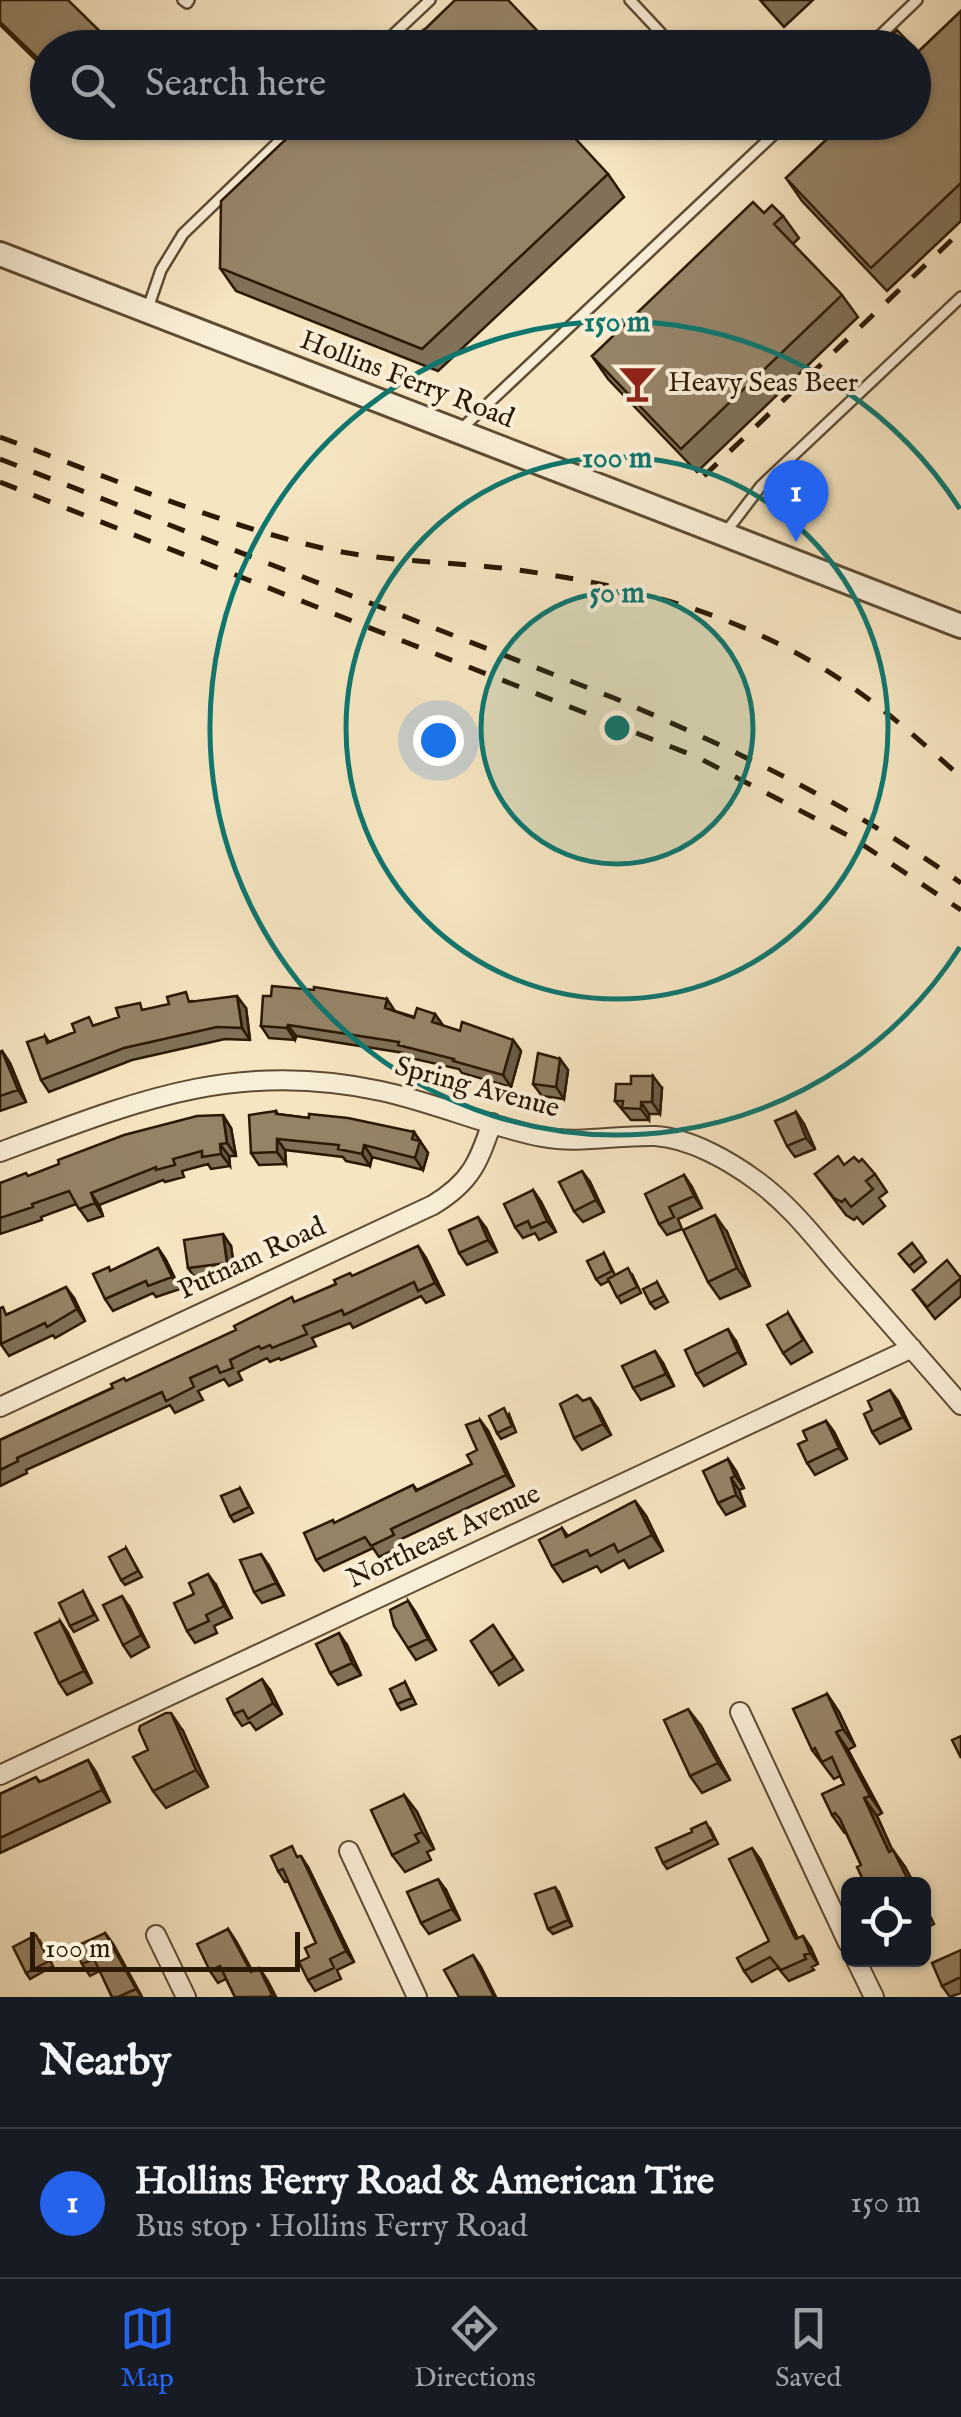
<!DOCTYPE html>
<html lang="en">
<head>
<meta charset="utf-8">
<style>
	:root { --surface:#171b24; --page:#20242c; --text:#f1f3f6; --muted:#9ea1a6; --line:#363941; --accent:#2563eb }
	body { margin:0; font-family:"IM FELL English",serif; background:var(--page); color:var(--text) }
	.controls { position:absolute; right:30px; bottom:30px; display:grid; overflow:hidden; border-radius:15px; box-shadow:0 2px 8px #0004 }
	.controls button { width:90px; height:90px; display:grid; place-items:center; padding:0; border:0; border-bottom:2px solid var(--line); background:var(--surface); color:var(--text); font:50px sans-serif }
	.scale { position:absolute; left:30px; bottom:25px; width:270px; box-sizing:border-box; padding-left:10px; border:5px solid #2b1903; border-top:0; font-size:28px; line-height:35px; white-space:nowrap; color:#2b1903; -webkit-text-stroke:8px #f9eed7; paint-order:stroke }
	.you { position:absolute; left:438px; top:740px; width:35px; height:35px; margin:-25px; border:8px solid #fff; border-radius:50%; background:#1a73e8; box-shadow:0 0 0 15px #1a73e833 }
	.badge { display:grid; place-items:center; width:65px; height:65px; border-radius:50%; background:var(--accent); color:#fff; font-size:32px; font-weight:700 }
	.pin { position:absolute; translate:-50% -82px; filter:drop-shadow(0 2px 5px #0008) }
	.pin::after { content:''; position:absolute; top:52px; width:35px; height:30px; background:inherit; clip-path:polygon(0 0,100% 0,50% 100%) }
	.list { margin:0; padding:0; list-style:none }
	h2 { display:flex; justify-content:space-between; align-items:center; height:130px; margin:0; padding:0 40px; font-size:42px }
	h2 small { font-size:32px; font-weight:400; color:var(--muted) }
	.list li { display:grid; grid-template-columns:65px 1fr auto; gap:30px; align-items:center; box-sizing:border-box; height:150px; padding:0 40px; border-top:2px solid var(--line) }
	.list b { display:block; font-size:38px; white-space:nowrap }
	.list p { margin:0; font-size:32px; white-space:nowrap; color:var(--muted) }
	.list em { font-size:32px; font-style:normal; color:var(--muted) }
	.icon { flex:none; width:55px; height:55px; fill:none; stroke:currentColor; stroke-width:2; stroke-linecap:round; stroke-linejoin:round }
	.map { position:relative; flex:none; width:961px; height:1997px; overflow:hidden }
	.search { position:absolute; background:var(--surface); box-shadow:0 2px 8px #0004; left:30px; right:30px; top:30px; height:110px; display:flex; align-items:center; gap:25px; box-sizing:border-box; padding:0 35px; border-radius:55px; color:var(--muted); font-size:38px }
	.sheet { height:280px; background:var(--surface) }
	nav { display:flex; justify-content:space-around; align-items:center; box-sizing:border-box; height:140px; border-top:2px solid var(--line); background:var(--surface); font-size:28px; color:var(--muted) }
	nav a { display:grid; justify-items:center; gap:5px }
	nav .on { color:var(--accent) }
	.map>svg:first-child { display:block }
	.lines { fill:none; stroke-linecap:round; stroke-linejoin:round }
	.service-casing { stroke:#5e4c32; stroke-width:14 }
	.minor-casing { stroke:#5e4c32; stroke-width:22 }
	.tertiary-casing { stroke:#5e4c32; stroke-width:28 }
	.service { stroke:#f9eed7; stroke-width:9 }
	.minor { stroke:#f9eed7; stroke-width:18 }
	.tertiary { stroke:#f9eed7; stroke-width:22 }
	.rail { stroke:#2b1903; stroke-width:5; stroke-dasharray:18 18; stroke-linecap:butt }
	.wall { fill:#807158; stroke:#2b1903; stroke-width:2.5 }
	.shaded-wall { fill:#685c47; stroke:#2b1903; stroke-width:2.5 }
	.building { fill:#958366; stroke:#2b1903; stroke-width:2.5 }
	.ring { fill:none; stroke:#0f766e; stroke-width:5 }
	.labels { text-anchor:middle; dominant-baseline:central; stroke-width:8; stroke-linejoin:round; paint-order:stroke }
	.street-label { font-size:28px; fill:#2b1903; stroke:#f9eed7 }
	.poi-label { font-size:28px; fill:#2b1903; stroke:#f9eed7; text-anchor:start }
	.centre { fill:#0f766e; stroke:#f9eed7; stroke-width:5 }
	.ring-label { font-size:30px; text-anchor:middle; font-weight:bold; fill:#0f766e; stroke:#f9eed7; stroke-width:8; stroke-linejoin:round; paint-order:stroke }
</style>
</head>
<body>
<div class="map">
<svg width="961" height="1997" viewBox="0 0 961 1997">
	<rect width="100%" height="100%" fill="#f6e5c1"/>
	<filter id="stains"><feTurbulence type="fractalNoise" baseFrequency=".002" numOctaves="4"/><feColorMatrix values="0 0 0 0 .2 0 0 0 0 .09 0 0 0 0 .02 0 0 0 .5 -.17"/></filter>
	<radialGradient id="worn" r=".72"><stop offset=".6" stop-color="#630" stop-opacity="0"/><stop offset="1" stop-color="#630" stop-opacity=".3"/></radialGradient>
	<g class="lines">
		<defs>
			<path id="service" d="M183 0 187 3 189 0
				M630 0 675 48
				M379 48 430 0
				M867 48 917 0
				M148 308 161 270 183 234 299 122
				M459 431 787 122
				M725 533 761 486 961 297"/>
			<path id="minor" d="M0 1152C134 1102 235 1059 381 1091 436 1103 487 1126 542 1137 580 1144 616 1135 655 1136 690 1138 730 1161 757 1181 790 1205 815 1238 841 1268 882 1314 921 1359 961 1405
				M0 1407 433 1205C471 1182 478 1163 492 1123
				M740 1712 848 1943
				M0 1775 912 1348
				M349 1851 417 1997
				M156 1935 186 1997
				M856 1960 874 1997"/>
			<path id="tertiary" d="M0 254 961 626"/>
		</defs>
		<!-- service casing -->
		<use href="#service" class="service-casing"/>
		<!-- minor casing -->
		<use href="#minor" class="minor-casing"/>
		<!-- tertiary casing -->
		<use href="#tertiary" class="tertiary-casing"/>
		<!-- service -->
		<use href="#service" class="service"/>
		<!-- minor -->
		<use href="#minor" class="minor"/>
		<!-- tertiary -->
		<use href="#tertiary" class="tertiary"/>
		<!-- rail -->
		<path class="rail" d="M0 437C106 476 212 522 322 548 388 563 457 561 525 571 645 588 755 619 856 690 893 716 927 747 961 777
			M0 459 614 698C736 750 853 806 961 883
			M704 476 961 231
			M0 482 697 757 851 837 961 910"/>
	</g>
	<!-- wall -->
	<path class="wall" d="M0 0 48 48V72L0 25Z
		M760 0H813L784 27Z
		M961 11V221L887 291 802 201 786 178Z
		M424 30 546 40 551 48H422L430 39Z
		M338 135 608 174 624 197 438 371 236 291 220 268Z
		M783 216 799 238 793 244 842 295 858 317 697 472 608 379 592 356Z
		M192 1001 246 1008 250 1040 225 1039 132 1060 49 1092 41 1080 45 1036 49 1042 95 1025 145 1010Z
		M395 1011 460 1031 513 1040 521 1051 511 1087 462 1073 459 1069 406 1057 404 1053 296 1036 295 1040 269 1038 261 1026Z
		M2 1051 10 1063 26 1102 0 1111V1052Z
		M560 1059 568 1070 564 1099 542 1096 533 1084Z
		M662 1088 660 1114H649V1120H631L615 1101Z
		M276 1111 278 1114 414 1132 428 1153 423 1170 372 1157 370 1166 346 1161 343 1157 285 1150 286 1164 259 1165 251 1153Z
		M796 1112 804 1124 815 1149 795 1157 787 1146Z
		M231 1128 236 1156H229L230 1166 211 1169 208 1164 182 1171 184 1177 165 1182 163 1180 99 1205 103 1216 88 1221 76 1204 41 1217 42 1220 0 1234V1183Z
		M859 1162 875 1174 887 1192 879 1198 885 1206 863 1224 857 1217 854 1220 846 1215 815 1174Z
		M684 1175 692 1187 702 1208 678 1219 682 1229 667 1235 659 1224Z
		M590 1182 604 1212 583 1222 574 1211Z
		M533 1190 541 1202 556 1232 539 1240 535 1233 523 1238 515 1227Z
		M486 1228 497 1252 467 1265 459 1253Z
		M727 1232 750 1286 720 1299 708 1282Z
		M912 1243 926 1262 914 1272 899 1254Z
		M231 1246 235 1274 196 1279 188 1268Z
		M418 1246 426 1258 444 1295 426 1303 421 1296 353 1328 350 1323 312 1338 316 1346 281 1360 279 1358 270 1362 267 1358 238 1372 242 1380 229 1386 224 1379 198 1391 203 1400 175 1413 170 1405 26 1470 27 1473 0 1486V1440Z
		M158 1248 166 1260 180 1289 156 1297 153 1293 113 1311 105 1299 111 1271Z
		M604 1253 615 1275 632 1274 641 1293 621 1303 609 1281 601 1285 596 1279Z
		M961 1276V1296L935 1319 913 1290Z
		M657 1282 668 1302 655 1309 650 1303Z
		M74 1298 85 1321 55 1338 53 1335 9 1356 0 1343 7 1314Z
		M788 1313 812 1352 791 1364 783 1353Z
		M736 1341 746 1364 704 1386 696 1374Z
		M663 1363 674 1386 641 1400 633 1388Z
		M590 1398 598 1409 611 1435 582 1450 574 1438 583 1401Z
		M898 1401 911 1429 880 1444 872 1432V1410Z
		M509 1414 516 1432 501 1439 497 1433Z
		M480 1420 488 1431 514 1486 399 1540 402 1546 379 1557 373 1548 324 1571 316 1560 335 1523 413 1485 417 1490 472 1464 477 1450Z
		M826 1421 834 1432 847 1459 815 1475 807 1463Z
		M728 1459 736 1471 744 1488 739 1490 745 1506 726 1515 718 1503Z
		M240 1488 253 1513 234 1522 230 1516Z
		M635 1501 646 1516 663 1551 629 1568 624 1560 601 1572 597 1566 563 1582 552 1566 562 1528 568 1536Z
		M126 1548 142 1577 125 1585 121 1580Z
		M269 1566 284 1595 262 1603 254 1592Z
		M216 1585 232 1618 214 1626 217 1633 195 1643 187 1631Z
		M83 1591 98 1620 74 1632 70 1626Z
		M408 1601 416 1613 436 1650 416 1660 408 1648Z
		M130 1608 149 1647 131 1657 123 1645Z
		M60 1621 68 1633 92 1683 67 1695 59 1683Z
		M493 1625 523 1670 499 1685 471 1641Z
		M347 1645 361 1675 338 1685 330 1673Z
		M405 1682 416 1704 401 1710 397 1704Z
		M270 1690 282 1714 256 1730 250 1722 242 1726 234 1714Z
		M827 1694 839 1712 855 1746 848 1750 882 1813 877 1816 892 1850 905 1867 914 1884H865L861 1865 845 1831 844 1832 832 1815 844 1784 840 1776 834 1779 812 1750Z
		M701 1726 730 1780 702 1793 690 1776Z
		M183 1731 208 1787 166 1808 153 1791Z
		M88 1760 96 1772 110 1802 0 1853V1794L36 1777 40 1782 45 1780Z
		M404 1795 417 1812 434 1849 427 1852 431 1860 405 1872 392 1855Z
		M710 1828 718 1844 667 1869 663 1863 692 1832Z
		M299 1856 308 1867 354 1962 337 1970 341 1979 315 1991 308 1980 316 1943 288 1881 285 1882 278 1871Z
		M760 1859 798 1939 803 1936 811 1948 818 1964 812 1967 814 1970 789 1981 778 1968 752 1982 744 1971 769 1941Z
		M446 1890 460 1920 429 1934 421 1923Z
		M559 1893 572 1926 553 1934 548 1929Z
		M924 1904 934 1924 924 1929Z
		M228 1929 252 1971 259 1968 267 1980 276 1997H235L226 1979 218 1983 210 1971Z
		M105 1933 113 1944 142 1997H112L100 1971 90 1976 82 1964Z
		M40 1941 53 1966 30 1979 26 1973Z
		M961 1950V1993L950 1997 942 1986Z"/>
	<!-- shaded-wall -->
	<path class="shaded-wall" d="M237 996 246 1008 250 1040 242 1028Z
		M387 999 395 1011 385 1008Z
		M435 1014 443 1025 432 1022Z
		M288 1025 296 1036 295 1040 287 1028Z
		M513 1040 521 1051 511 1087 503 1075Z
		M2 1051 10 1063 26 1102 18 1090Z
		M560 1059 568 1070 564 1099 556 1087Z
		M653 1076 662 1088 660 1114 652 1102Z
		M641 1102 649 1114V1120L641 1109Z
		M796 1112 804 1124 815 1149 806 1138Z
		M223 1115 231 1128 236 1156 227 1143Z
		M414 1132 428 1153 423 1170 415 1158 412 1139Z
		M277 1139 285 1150 286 1164 277 1152Z
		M220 1144 229 1156 230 1166 221 1154Z
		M364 1145 372 1157 370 1166 362 1154Z
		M582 1171 590 1182 604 1212 596 1200Z
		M684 1175 692 1187 702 1208 694 1196Z
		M533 1190 541 1202 556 1232 547 1221Z
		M91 1193 99 1205 103 1216 95 1203Z
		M715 1215 727 1232 750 1286 737 1268Z
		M478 1217 486 1228 497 1252 488 1240Z
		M223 1234 231 1246 235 1274 227 1263Z
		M418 1246 426 1258 444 1295 435 1283Z
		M158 1248 166 1260 180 1289 172 1277Z
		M66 1287 74 1298 85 1321 77 1309Z
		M728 1329 736 1341 746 1364 738 1352Z
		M655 1351 663 1363 674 1386 666 1374Z
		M890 1390 898 1401 911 1429 903 1417Z
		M590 1398 598 1409 611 1435 603 1424Z
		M480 1420 488 1431 514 1486 506 1475Z
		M826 1421 834 1432 847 1459 839 1448Z
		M728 1459 736 1471 744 1488 735 1476Z
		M731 1478 739 1490 745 1506 736 1495Z
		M635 1501 646 1516 663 1551 652 1535Z
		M261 1554 269 1566 284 1595 276 1583Z
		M208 1574 216 1585 232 1618 224 1606Z
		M122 1596 130 1608 149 1647 141 1635Z
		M408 1601 416 1613 436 1650 428 1639Z
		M60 1621 68 1633 92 1683 84 1671Z
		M339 1633 347 1645 361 1675 352 1663Z
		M262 1679 270 1690 282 1714 273 1703Z
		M827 1694 839 1712 855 1746 843 1729Z
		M688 1709 701 1726 730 1780 718 1763Z
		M171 1713 183 1731 208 1787 196 1770Z
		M836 1732 848 1750 882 1813 870 1796Z
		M88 1760 96 1772 110 1802 102 1790Z
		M404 1795 417 1812 434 1849 422 1832Z
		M864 1798 877 1816 901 1869 889 1852Z
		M752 1848 760 1859 802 1947 794 1936Z
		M893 1850 905 1867 914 1884H910Z
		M301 1856 308 1867 354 1962 346 1951Z
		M438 1879 446 1890 460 1920 452 1909Z
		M555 1887 559 1893 572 1926 568 1920Z
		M228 1929 236 1941 259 1983 251 1972Z
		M105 1933 113 1944 142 1997 136 1989Z
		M803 1936 811 1948 818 1964 810 1953Z
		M473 1955 481 1967 496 1997H494Z
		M259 1968 267 1980 276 1997H273Z"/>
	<!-- building -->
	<path class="building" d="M0 0H68L117 48H48V68L0 22Z
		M455 0H508L546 40 538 48H422L432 38 424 30Z
		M961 11V183L871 268 786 178 845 122H914V48H879L897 30 918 52Z
		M304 122H327L338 135 352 122H560L608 174 422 349 220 268 221 201Z
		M753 202 764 213 772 205 783 216 774 224 842 295 681 449 592 356Z
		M272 986 314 990V987L387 999 385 1008 414 1018 417 1008 435 1014 432 1022 460 1031 462 1022 513 1040 503 1075 453 1061 454 1059 398 1045 399 1042 288 1025 287 1028 261 1026 263 996H271Z
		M186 992 189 1002 237 996 242 1028 217 1027 124 1048 41 1080 27 1042 45 1036 47 1043 75 1032 72 1024 89 1017 93 1026 119 1017 116 1008 140 1003 142 1010 169 1004 167 997Z
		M2 1051 18 1090 0 1096V1052Z
		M538 1053 560 1059 556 1087 533 1084Z
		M631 1076H653L652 1102H641V1109L622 1108 623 1101H615L616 1084H631Z
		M276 1111V1114L309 1118V1114L348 1118 414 1132 412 1139 420 1141 415 1158 364 1145 362 1154 338 1149 339 1145 277 1139V1152L251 1153 249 1115Z
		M796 1112 806 1138 787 1146 775 1121Z
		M223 1115 227 1143 220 1144 221 1154 202 1157V1151L173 1159 175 1165 156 1170V1167L91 1193 95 1203 79 1209 69 1191 32 1204 33 1207 0 1218V1183L26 1173 28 1176 59 1164 58 1160 124 1135 197 1116Z
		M838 1156 844 1165 854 1157 859 1162 862 1159 875 1174 866 1181 873 1189 851 1207 845 1199 842 1202 834 1198 815 1174Z
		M582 1171 596 1200 574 1211 559 1182Z
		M684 1175 694 1196 669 1207 674 1217 659 1224 645 1194Z
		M533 1190 547 1221 531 1228 528 1221 515 1227 504 1204Z
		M715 1215 737 1268 708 1282 683 1230Z
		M478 1217 488 1240 459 1253 449 1230Z
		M223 1234 227 1263 188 1268 184 1240Z
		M912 1243 922 1256 909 1266 899 1254Z
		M418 1246 435 1283 418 1291 414 1282 344 1315 342 1310 303 1326 307 1334 272 1348 270 1345 261 1349 259 1346 230 1360 233 1368 220 1373 217 1366 190 1378 194 1387 166 1401 162 1392 17 1458 18 1461 0 1470V1440L113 1388 111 1384 124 1378 126 1381 236 1330 234 1326 292 1297 294 1302 336 1284 334 1280 350 1273 352 1276Z
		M158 1248 172 1277 148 1286 146 1281 105 1299 93 1274 109 1267 110 1271Z
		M604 1253 612 1271 596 1279 587 1261Z
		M947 1260 961 1278 927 1307 913 1290Z
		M628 1268 637 1287 617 1297 608 1279Z
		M657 1282 664 1296 650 1303 643 1289Z
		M66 1287 77 1309 47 1327 45 1323 1 1344 0 1308 3 1307 6 1315Z
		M788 1313 803 1340 783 1353 767 1325Z
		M728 1329 738 1352 696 1374 685 1350Z
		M655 1351 666 1374 633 1388 622 1366Z
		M890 1390 903 1417 872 1432 864 1414 872 1410 868 1401Z
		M577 1395 583 1401 590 1398 603 1424 574 1438 560 1404Z
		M504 1408 512 1426 497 1433 489 1416Z
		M480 1420 506 1475 391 1529 394 1535 371 1546 365 1537 316 1560 304 1533 333 1520 334 1523 413 1485 416 1491 472 1464 467 1455 477 1450 466 1425Z
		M826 1421 839 1448 807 1463 798 1444 807 1440 803 1431Z
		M728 1459 735 1476 731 1478 736 1495 718 1503 703 1471Z
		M240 1488 249 1507 230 1516 221 1496Z
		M635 1501 652 1535 618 1552 614 1544 590 1556 587 1550 552 1566 539 1540 562 1528 566 1537Z
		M126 1548 138 1571 121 1580 109 1557Z
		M261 1554 276 1583 254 1592 240 1560Z
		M208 1574 224 1606 206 1615 209 1621 187 1631 174 1603 194 1594 189 1583Z
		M83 1591 94 1615 70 1626 59 1603Z
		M122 1596 141 1635 123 1645 103 1605Z
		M408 1601 428 1639 408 1648 394 1626 390 1610Z
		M60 1621 84 1671 59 1683 35 1633Z
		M493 1625 514 1658 491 1673 471 1641Z
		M339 1633 352 1663 330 1673 316 1644Z
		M262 1679 273 1703 248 1719 243 1710 234 1714 227 1699Z
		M405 1682 412 1698 397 1704 390 1689Z
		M827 1694 843 1729 836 1732 870 1796 864 1798 889 1852 893 1850 910 1884H890V1882L885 1884H865L857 1867 861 1865 840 1819 835 1813 832 1815 822 1794 844 1784 832 1757 822 1762 815 1748 812 1750 793 1709Z
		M688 1709 718 1763 690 1776 664 1720Z
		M166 1713H171L196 1770 153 1791 133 1757 148 1750 139 1730 140 1726Z
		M961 1736V1758L952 1740Z
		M88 1760 102 1790 0 1838V1794L36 1777 39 1782 45 1780Z
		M404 1795 422 1832 415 1835 419 1842 392 1855 371 1810Z
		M706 1822 714 1839 663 1863 656 1848 692 1832 691 1829Z
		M292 1846 297 1857 301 1856 346 1951 330 1959 334 1968 308 1980 299 1962 309 1957 305 1948 316 1943 283 1869 278 1871 271 1856Z
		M752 1848 794 1936 796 1939 803 1936 810 1953 804 1955 806 1959 781 1970 770 1957 744 1971 737 1958 769 1941 729 1859Z
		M438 1879 452 1909 421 1923 407 1892Z
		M555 1887 568 1920 548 1929 535 1894Z
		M228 1929 251 1972 259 1968 272 1995 268 1997H235L220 1966 210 1971 197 1944Z
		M105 1933 136 1989 118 1997H112L94 1959 82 1964 74 1947Z
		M36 1935 49 1961 26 1973 13 1947Z
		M961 1950V1977L942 1986 932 1963Z
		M473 1955 494 1997H459L444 1970Z"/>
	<!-- distance rings -->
	<circle cx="617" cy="728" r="136" fill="#0f766e" fill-opacity=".12"/>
	<g class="ring">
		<circle cx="617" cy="728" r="136"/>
		<circle cx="617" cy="728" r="271"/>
		<path d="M960 947A407 407 0 1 1 960 509"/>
	</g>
	<!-- icons -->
	<defs>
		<symbol id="bar-bare" viewBox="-9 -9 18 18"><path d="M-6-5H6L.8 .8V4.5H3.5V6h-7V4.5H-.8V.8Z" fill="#8f2418" stroke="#f9eed7" stroke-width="2.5" paint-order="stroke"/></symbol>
	</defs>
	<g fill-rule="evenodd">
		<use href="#bar-bare" x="610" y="356" width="55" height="55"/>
	</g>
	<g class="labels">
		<!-- street labels -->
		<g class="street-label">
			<text transform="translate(407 380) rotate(21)">Hollins Ferry Road</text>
			<text transform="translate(477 1088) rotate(15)">Spring Avenue</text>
			<text transform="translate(252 1259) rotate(-25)">Putnam Road</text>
			<text transform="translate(444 1537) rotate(-25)">Northeast Avenue</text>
		</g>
		<!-- poi labels -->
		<g class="poi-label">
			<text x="668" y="383">Heavy Seas Beer</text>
		</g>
	</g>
	<circle cx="617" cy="728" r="15" class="centre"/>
	<g class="ring-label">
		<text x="617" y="331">150 m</text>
		<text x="617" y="467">100 m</text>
		<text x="617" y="602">50 m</text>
	</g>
	<rect width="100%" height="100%" filter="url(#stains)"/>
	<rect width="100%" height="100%" fill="url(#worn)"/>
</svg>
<div class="controls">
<button><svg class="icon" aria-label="locate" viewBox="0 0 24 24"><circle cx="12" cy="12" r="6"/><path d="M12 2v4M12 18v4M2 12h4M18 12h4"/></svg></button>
</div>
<div class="scale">100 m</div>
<div class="you"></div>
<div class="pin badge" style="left:796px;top:542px">1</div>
<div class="search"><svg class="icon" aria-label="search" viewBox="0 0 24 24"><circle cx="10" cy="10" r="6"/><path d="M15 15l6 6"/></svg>Search here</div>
</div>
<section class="sheet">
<h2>Nearby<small></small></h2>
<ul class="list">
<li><span class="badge">1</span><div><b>Hollins Ferry Road &amp; American Tire</b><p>Bus stop · Hollins Ferry Road</p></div><em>150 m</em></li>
</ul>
</section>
<nav>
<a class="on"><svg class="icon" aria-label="map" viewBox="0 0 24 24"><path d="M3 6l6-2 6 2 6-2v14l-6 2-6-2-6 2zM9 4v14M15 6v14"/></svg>Map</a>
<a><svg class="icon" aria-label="directions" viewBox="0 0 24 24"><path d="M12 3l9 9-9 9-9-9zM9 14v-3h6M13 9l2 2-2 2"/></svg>Directions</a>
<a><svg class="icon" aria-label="saved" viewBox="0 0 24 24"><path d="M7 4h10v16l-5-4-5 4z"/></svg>Saved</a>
</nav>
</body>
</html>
